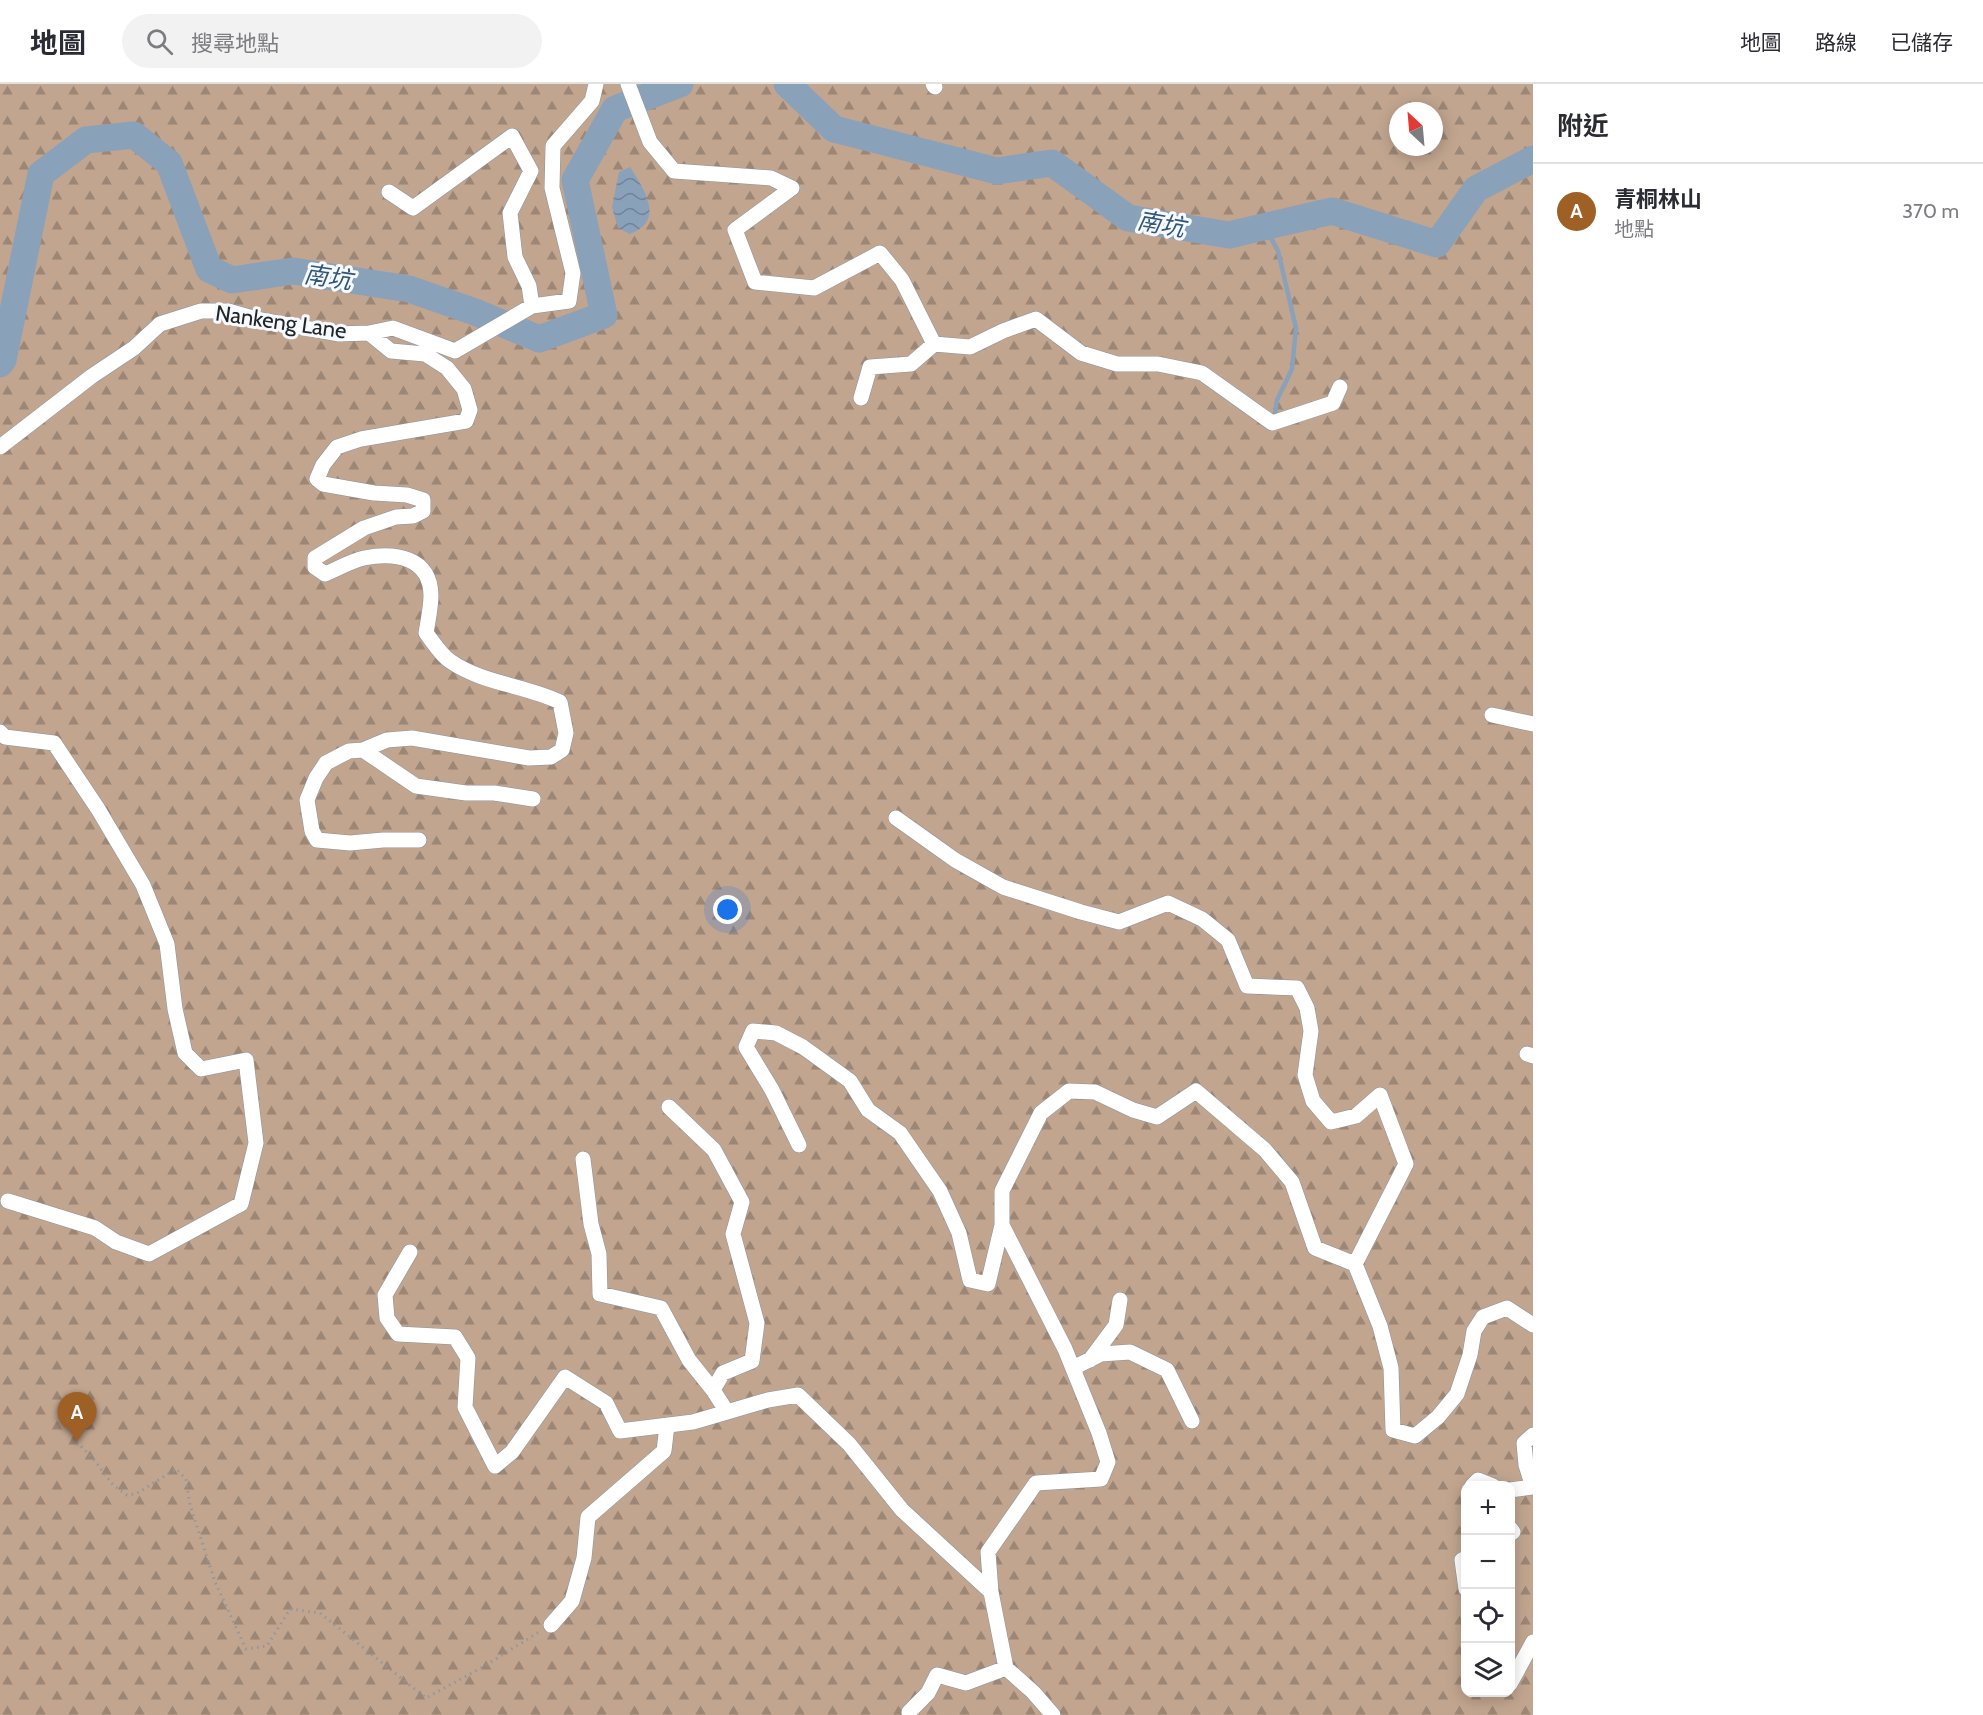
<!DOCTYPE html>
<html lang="zh-TW">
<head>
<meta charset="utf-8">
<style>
	:root { --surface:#fff; --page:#f2f2f3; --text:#2b2b33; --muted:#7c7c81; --line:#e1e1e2; --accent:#9e6025 }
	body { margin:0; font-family:Cabin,"Noto Sans TC",sans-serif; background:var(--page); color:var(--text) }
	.controls { position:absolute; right:18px; bottom:18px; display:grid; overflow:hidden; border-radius:12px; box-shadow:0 3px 15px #0003 }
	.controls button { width:54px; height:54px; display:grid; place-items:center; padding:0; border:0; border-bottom:2px solid var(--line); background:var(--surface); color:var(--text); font:30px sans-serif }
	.compass { position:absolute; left:1389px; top:18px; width:54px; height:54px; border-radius:50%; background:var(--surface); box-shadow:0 3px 15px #0003; rotate:334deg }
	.you { position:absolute; left:728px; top:826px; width:21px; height:21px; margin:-15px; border:4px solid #fff; border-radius:50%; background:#1a73e8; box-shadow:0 0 0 9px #1a73e833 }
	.badge { display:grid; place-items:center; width:39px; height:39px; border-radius:50%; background:var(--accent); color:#fff; font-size:20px; font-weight:700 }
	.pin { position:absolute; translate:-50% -50px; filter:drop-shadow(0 2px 3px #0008) }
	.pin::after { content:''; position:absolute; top:32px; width:21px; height:18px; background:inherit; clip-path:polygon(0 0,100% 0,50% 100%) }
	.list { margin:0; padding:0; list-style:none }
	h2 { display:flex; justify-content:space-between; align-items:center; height:78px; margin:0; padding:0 24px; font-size:26px }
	h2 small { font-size:20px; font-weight:400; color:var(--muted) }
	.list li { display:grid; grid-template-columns:39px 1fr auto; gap:18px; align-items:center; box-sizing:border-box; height:96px; padding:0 24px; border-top:2px solid var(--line) }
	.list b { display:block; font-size:22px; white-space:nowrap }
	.list p { margin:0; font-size:20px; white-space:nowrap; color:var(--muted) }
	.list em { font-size:20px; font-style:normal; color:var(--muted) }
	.icon { flex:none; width:33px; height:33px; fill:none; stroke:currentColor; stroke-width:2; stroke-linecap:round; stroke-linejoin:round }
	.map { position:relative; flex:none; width:1533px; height:1631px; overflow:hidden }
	header { display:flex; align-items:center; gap:36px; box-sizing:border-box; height:84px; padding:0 30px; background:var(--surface); border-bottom:2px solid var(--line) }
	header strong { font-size:28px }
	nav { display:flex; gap:33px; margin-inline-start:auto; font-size:21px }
	.search { width:420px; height:54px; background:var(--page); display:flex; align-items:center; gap:15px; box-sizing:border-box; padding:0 21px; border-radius:33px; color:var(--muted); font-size:22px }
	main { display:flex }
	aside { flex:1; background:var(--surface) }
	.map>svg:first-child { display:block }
	.forest { fill:url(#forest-firs); fill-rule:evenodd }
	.water { fill:url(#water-waves) }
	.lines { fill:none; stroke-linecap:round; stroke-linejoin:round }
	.stream { stroke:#8aa1ba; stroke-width:4.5 }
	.river { stroke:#8aa1ba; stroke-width:27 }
	.minor-casing { stroke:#8c939a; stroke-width:16 }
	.path { stroke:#92979d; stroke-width:3; stroke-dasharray:1.5 4.5; stroke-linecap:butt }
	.minor { stroke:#fff; stroke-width:15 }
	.labels { text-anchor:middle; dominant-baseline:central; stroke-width:6; stroke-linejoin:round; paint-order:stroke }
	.street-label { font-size:22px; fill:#222528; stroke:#f6faff }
	.water-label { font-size:24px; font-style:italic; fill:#32567b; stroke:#f6faff }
</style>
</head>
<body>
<header>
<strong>地圖</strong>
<div class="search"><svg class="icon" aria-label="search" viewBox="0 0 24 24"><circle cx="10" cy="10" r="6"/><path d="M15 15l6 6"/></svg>搜尋地點</div>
<nav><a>地圖</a><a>路線</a><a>已儲存</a></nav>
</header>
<main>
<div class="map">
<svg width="1533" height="1631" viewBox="0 0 1533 1631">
	<defs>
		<pattern id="forest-firs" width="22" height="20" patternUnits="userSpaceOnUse" patternTransform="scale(1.5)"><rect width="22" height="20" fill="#c1a58f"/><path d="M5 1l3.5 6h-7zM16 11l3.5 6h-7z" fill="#9c8675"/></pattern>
		<pattern id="water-waves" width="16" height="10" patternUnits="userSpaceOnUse" patternTransform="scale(1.5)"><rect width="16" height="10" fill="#8aa1ba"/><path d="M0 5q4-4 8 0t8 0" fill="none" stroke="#708397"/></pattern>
	</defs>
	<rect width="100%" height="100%" fill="#e6edf5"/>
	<!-- forest -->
	<path class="forest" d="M0 0H1533V1631H0ZM1398 27H1434V63H1398ZM1466 1402H1510V1608H1466Z"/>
	<!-- water -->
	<path class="water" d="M630 83C639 97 661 128 642 143 639 146 634 148 630 150L618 144 612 123 619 88Z"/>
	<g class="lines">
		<!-- stream -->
		<path class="stream" d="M1265 143 1278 167 1296 244 1292 285 1277 316 1275 330"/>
		<!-- river -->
		<path class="river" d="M787 0 834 45 997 87 1052 79 1128 134 1229 151 1332 127 1437 160 1476 105 1533 75
			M0 280 3 276 41 90 86 56 134 51 169 79 209 185 232 196 293 187 409 205 475 228 539 255 604 231 575 96 615 25 680 0"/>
		<defs>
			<path id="minor" d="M628 0 650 58 674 87 771 94 792 104 735 146 755 198 814 204 880 169 902 196 934 260 970 263 1003 247 1036 235 1081 269 1117 280H1158L1202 289 1272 339 1333 319 1340 303
				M933 0 935 3
				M389 108 413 124 512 52 531 87 510 129 515 173 529 202 532 222
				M369 249 391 267 425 270 447 284 464 305 470 326 466 337 361 355 337 363 323 381 317 395 323 400 374 409 407 411 423 416V427L413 432 396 433 364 444 315 474V483L325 490C337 485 351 477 364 474 395 468 430 473 431 511 431 523 428 537 426 549 433 558 441 571 450 577 483 600 525 601 560 618L566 649 562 666 551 673 529 674 412 654 387 656 363 666 349 667 326 679 316 694 307 716 312 747 317 756 350 759 383 756H419
				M861 314 870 283 911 280 934 260
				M0 363 92 292 134 264 160 240 201 227H228L257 235 338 250 369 249 393 244 455 267 532 222 569 217 573 189 552 104 553 62 592 17 596 0
				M1492 631 1533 640
				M0 648 5 653 54 659 98 725 143 801 167 860 175 925 185 969 201 985 246 976 256 1059 241 1120 149 1170 116 1158 95 1144 8 1117
				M363 666 416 702 466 709H494L533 715
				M896 734 955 776 1003 803 1081 828 1119 838 1168 819 1202 835 1228 856 1247 902 1297 904 1307 924 1311 947 1305 991 1313 1017 1331 1038 1356 1032 1380 1011 1406 1080 1355 1180 1380 1242 1391 1284 1393 1346 1415 1352 1438 1333 1457 1310 1470 1271 1474 1247 1483 1233 1507 1224 1533 1241
				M1527 970 1533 972
				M669 1023 714 1066 742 1118 733 1150 757 1239 752 1277 723 1289 713 1306
				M799 1061 772 1006 746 963 753 947 776 949 803 963 850 997 868 1026 900 1049 940 1107 959 1149 970 1196 988 1200 1002 1141 1065 1265 1099 1349 1108 1378 1101 1395 1036 1399 988 1468 991 1508 1006 1584 1033 1608 1053 1631
				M583 1075 591 1140 599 1170 600 1210 661 1224 689 1276 713 1306 727 1328
				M1002 1141V1107L1041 1029 1069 1007 1095 1008 1133 1026 1157 1033 1196 1007 1265 1066 1292 1098 1315 1164 1355 1180
				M410 1168 385 1211 387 1234 398 1250 455 1253 468 1274 465 1323 495 1382 512 1368 565 1293 606 1319 620 1347 693 1338 768 1316 798 1311 849 1360 902 1426 991 1508
				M1090 1276 1116 1241 1120 1216
				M1073 1284 1101 1270 1130 1268 1167 1286 1192 1337
				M1472 1402 1478 1396 1493 1402
				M1510 1406 1533 1403 1526 1381 1524 1359 1533 1351
				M1510 1444 1513 1448 1510 1450
				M1466 1474 1462 1476 1466 1505
				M551 1541 572 1517 584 1474 588 1433 664 1367 667 1341
				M1510 1600 1533 1558
				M909 1628 928 1609 937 1591 966 1599 1006 1584"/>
		</defs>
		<!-- minor casing -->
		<use href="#minor" class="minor-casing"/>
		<!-- path -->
		<path class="path" d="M77 1358 95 1377 113 1401 127 1411 136 1410 176 1385 186 1395 190 1421 215 1498 246 1565 267 1562 290 1525 320 1529 426 1614 481 1584 539 1548"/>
		<!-- minor -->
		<use href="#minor" class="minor"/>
	</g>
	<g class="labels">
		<!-- street labels -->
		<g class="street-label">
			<text transform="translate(281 238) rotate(8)">Nankeng Lane</text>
		</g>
		<!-- water labels -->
		<g class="water-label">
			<text transform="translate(1161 140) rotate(10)">南坑</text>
			<text transform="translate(328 193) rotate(8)">南坑</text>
		</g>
	</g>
</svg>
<div class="controls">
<button>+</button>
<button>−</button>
<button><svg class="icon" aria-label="locate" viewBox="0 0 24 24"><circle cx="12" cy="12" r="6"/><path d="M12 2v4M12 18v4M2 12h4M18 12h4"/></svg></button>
<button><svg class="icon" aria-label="layers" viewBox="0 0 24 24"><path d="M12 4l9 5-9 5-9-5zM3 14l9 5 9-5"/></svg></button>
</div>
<svg class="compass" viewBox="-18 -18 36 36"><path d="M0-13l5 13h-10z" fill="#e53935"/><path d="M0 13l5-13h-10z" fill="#7c7c81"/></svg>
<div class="you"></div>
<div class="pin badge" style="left:77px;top:1358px">A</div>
</div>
<aside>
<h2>附近<small></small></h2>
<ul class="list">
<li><span class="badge">A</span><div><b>青桐林山</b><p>地點</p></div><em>370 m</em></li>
</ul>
</aside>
</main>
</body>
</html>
